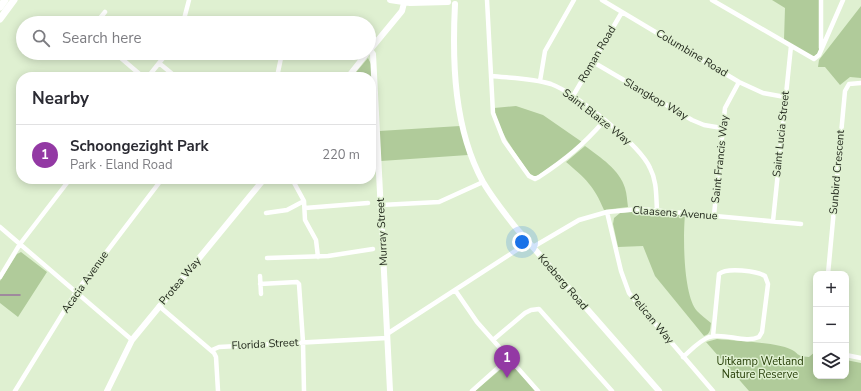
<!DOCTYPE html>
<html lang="en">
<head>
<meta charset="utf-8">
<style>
	:root { --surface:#fff; --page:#f2f2f3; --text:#2b2b33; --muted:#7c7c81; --line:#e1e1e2; --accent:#9339a4 }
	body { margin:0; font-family:"Nunito Sans",sans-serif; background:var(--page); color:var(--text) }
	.controls { position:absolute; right:12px; bottom:12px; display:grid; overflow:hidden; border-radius:8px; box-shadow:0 2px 10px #0003 }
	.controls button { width:36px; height:36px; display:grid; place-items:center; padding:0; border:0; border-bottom:1px solid var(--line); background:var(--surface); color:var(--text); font:20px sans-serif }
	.you { position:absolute; left:522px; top:242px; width:14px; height:14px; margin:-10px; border:3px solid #fff; border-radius:50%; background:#1a73e8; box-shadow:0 0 0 6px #1a73e833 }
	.badge { display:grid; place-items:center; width:26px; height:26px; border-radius:50%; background:var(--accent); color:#fff; font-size:13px; font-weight:700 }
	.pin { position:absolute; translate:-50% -33px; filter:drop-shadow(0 1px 2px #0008) }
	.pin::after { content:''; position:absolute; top:21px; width:14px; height:12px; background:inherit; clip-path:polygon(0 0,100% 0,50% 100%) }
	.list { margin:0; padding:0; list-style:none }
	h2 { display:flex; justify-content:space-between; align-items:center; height:52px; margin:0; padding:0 16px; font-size:17px }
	h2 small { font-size:13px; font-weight:400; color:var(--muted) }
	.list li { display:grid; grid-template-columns:26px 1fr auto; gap:12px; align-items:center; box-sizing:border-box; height:60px; padding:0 16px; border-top:1px solid var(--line) }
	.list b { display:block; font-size:15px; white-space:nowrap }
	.list p { margin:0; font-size:13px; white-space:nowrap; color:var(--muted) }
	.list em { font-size:13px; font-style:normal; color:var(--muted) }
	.icon { flex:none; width:22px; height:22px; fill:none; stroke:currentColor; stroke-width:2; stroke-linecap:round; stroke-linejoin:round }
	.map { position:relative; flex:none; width:861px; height:391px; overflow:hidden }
	.search { position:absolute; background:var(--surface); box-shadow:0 2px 10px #0003; left:16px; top:16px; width:360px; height:44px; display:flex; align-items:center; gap:10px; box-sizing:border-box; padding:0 14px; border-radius:22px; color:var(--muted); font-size:15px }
	.panel { position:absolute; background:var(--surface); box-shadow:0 2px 10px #0003; left:16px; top:72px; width:360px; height:112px; border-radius:16px }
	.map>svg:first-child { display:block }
	.green { fill:#b0cb9a }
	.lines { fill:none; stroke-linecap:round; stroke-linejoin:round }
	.stream { stroke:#99749f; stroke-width:1.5 }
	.street { stroke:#fff; stroke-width:4.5 }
	.secondary { stroke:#fff; stroke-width:6 }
	.primary { stroke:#fff; stroke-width:7 }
	.labels { text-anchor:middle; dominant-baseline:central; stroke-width:3; stroke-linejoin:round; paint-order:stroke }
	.street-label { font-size:11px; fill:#1e2419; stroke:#dff0d1 }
	.park-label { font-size:11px; fill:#273f08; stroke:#dff0d1 }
</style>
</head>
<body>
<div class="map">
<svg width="861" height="391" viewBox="0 0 861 391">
	<rect width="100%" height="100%" fill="#dff0d1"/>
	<!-- green -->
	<path class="green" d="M772 0H819V52L814 57 784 40 785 8Z
		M861 6V78L850 77 840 85 825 67H818L819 60Z
		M368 58 371 64 375 138H371V77H352Z
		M516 106 543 115 582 142 568 155 537 176H533L529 173C515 152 499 133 494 108Z
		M460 126 468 155 381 161 379 131Z
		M585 146C600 157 620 170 625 188 627 194 627 201 628 207L604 210C594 186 586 179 566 162Z
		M639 211 685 215C683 236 683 295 697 311 701 315 706 319 711 323 710 329 711 334 704 336L655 276 643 246 618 247 613 224 614 218 620 213Z
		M21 252 47 272 18 317 0 303V281L17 254Z
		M717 339C734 341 776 342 790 349 800 353 794 356 809 357L816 351V376H846V360L861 363V391H749L706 342Z
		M507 364 513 365 535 391H475Z"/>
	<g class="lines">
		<!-- stream -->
		<path class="stream" d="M0 295H20"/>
		<!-- street -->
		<path class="street" d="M487 0 493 113 504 141 529 176 535 179 539 177C566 159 583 145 604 121
			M602 0 739 82 763 93 785 97
			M712 0 814 59 819 55 843 0
			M96 23 105 12
			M183 23 189 0
			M821 48V0
			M115 53 143 77
			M593 62 692 120 704 125 722 128
			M159 63 176 77
			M491 76C510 78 532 78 551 84 575 93 640 145 650 168 657 181 656 196 657 210
			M148 77 167 53
			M277 77 282 53
			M540 81 545 51 574 0
			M573 96 622 12
			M292 179 304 201 305 220 316 240 318 257
			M381 205 439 202 483 182
			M305 208 368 203
			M607 212 621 271 629 293 713 391
			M266 213 287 210 304 201
			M714 215 725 108 739 82
			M773 221 791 46
			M0 227 132 340
			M533 247 579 220 607 212 640 209 801 224
			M267 258 328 256 373 249
			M828 274 845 91 849 84 861 83
			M260 276 261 294
			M0 277 20 244 70 179
			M260 284 297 282 299 284 303 342 304 391
			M455 290 477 322 538 391
			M159 306 214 353 216 357 218 391
			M387 334 529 242
			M493 340 525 313 531 310 539 309 612 391
			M212 350 219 347 387 338
			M846 355 861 358
			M683 357C691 350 699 341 709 337 724 332 745 344 759 337L762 332 768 284 765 276C757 271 727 267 719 274L713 336
			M15 391 76 292 162 179
			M472 391 509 358"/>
		<!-- secondary -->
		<path class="secondary" d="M390 0 410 3 448 2
			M455 4C452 63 454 129 483 182 493 199 505 214 517 229L659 391
			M370 50 373 54 390 391
			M369 51 402 11 404 3
			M348 77 367 53
			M107 391 132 340 264 179"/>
		<!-- primary -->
		<path class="primary" d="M0 7 5 0
			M0 19 14 0"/>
	</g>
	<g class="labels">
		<!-- street labels -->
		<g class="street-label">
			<text transform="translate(692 53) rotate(31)">Columbine Road</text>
			<text transform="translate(597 54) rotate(-60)">Roman Road</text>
			<text transform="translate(656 99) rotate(30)">Slangkop Way</text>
			<text transform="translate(597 117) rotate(38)">Saint Blaize Way</text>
			<text transform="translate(781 134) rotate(-84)">Saint Lucia Street</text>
			<text transform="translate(720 159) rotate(-84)">Saint Francis Way</text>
			<text transform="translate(837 172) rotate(-85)">Sunbird Crescent</text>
			<text transform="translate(675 213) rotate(4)">Claasens Avenue</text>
			<text transform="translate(382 232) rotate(-93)">Murray Street</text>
			<text transform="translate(180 281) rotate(-50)">Protea Way</text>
			<text transform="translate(85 282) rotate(-55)">Acacia Avenue</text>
			<text transform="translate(563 282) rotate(49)">Koeberg Road</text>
			<text transform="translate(652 319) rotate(50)">Pelican Way</text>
			<text transform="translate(265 344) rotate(-3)">Florida Street</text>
		</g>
		<!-- park labels -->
		<g class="park-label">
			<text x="760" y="361">Uitkamp Wetland<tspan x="760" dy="13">Nature Reserve</tspan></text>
		</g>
	</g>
</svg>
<div class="controls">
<button>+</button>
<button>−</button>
<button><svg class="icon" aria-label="layers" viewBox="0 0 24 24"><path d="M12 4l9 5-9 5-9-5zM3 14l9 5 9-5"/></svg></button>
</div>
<div class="you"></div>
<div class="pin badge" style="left:507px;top:378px">1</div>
<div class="search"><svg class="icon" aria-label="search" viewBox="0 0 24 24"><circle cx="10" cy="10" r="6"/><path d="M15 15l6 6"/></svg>Search here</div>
<section class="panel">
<h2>Nearby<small></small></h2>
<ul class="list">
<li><span class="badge">1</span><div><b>Schoongezight Park</b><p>Park · Eland Road</p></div><em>220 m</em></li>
</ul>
</section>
</div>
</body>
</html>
